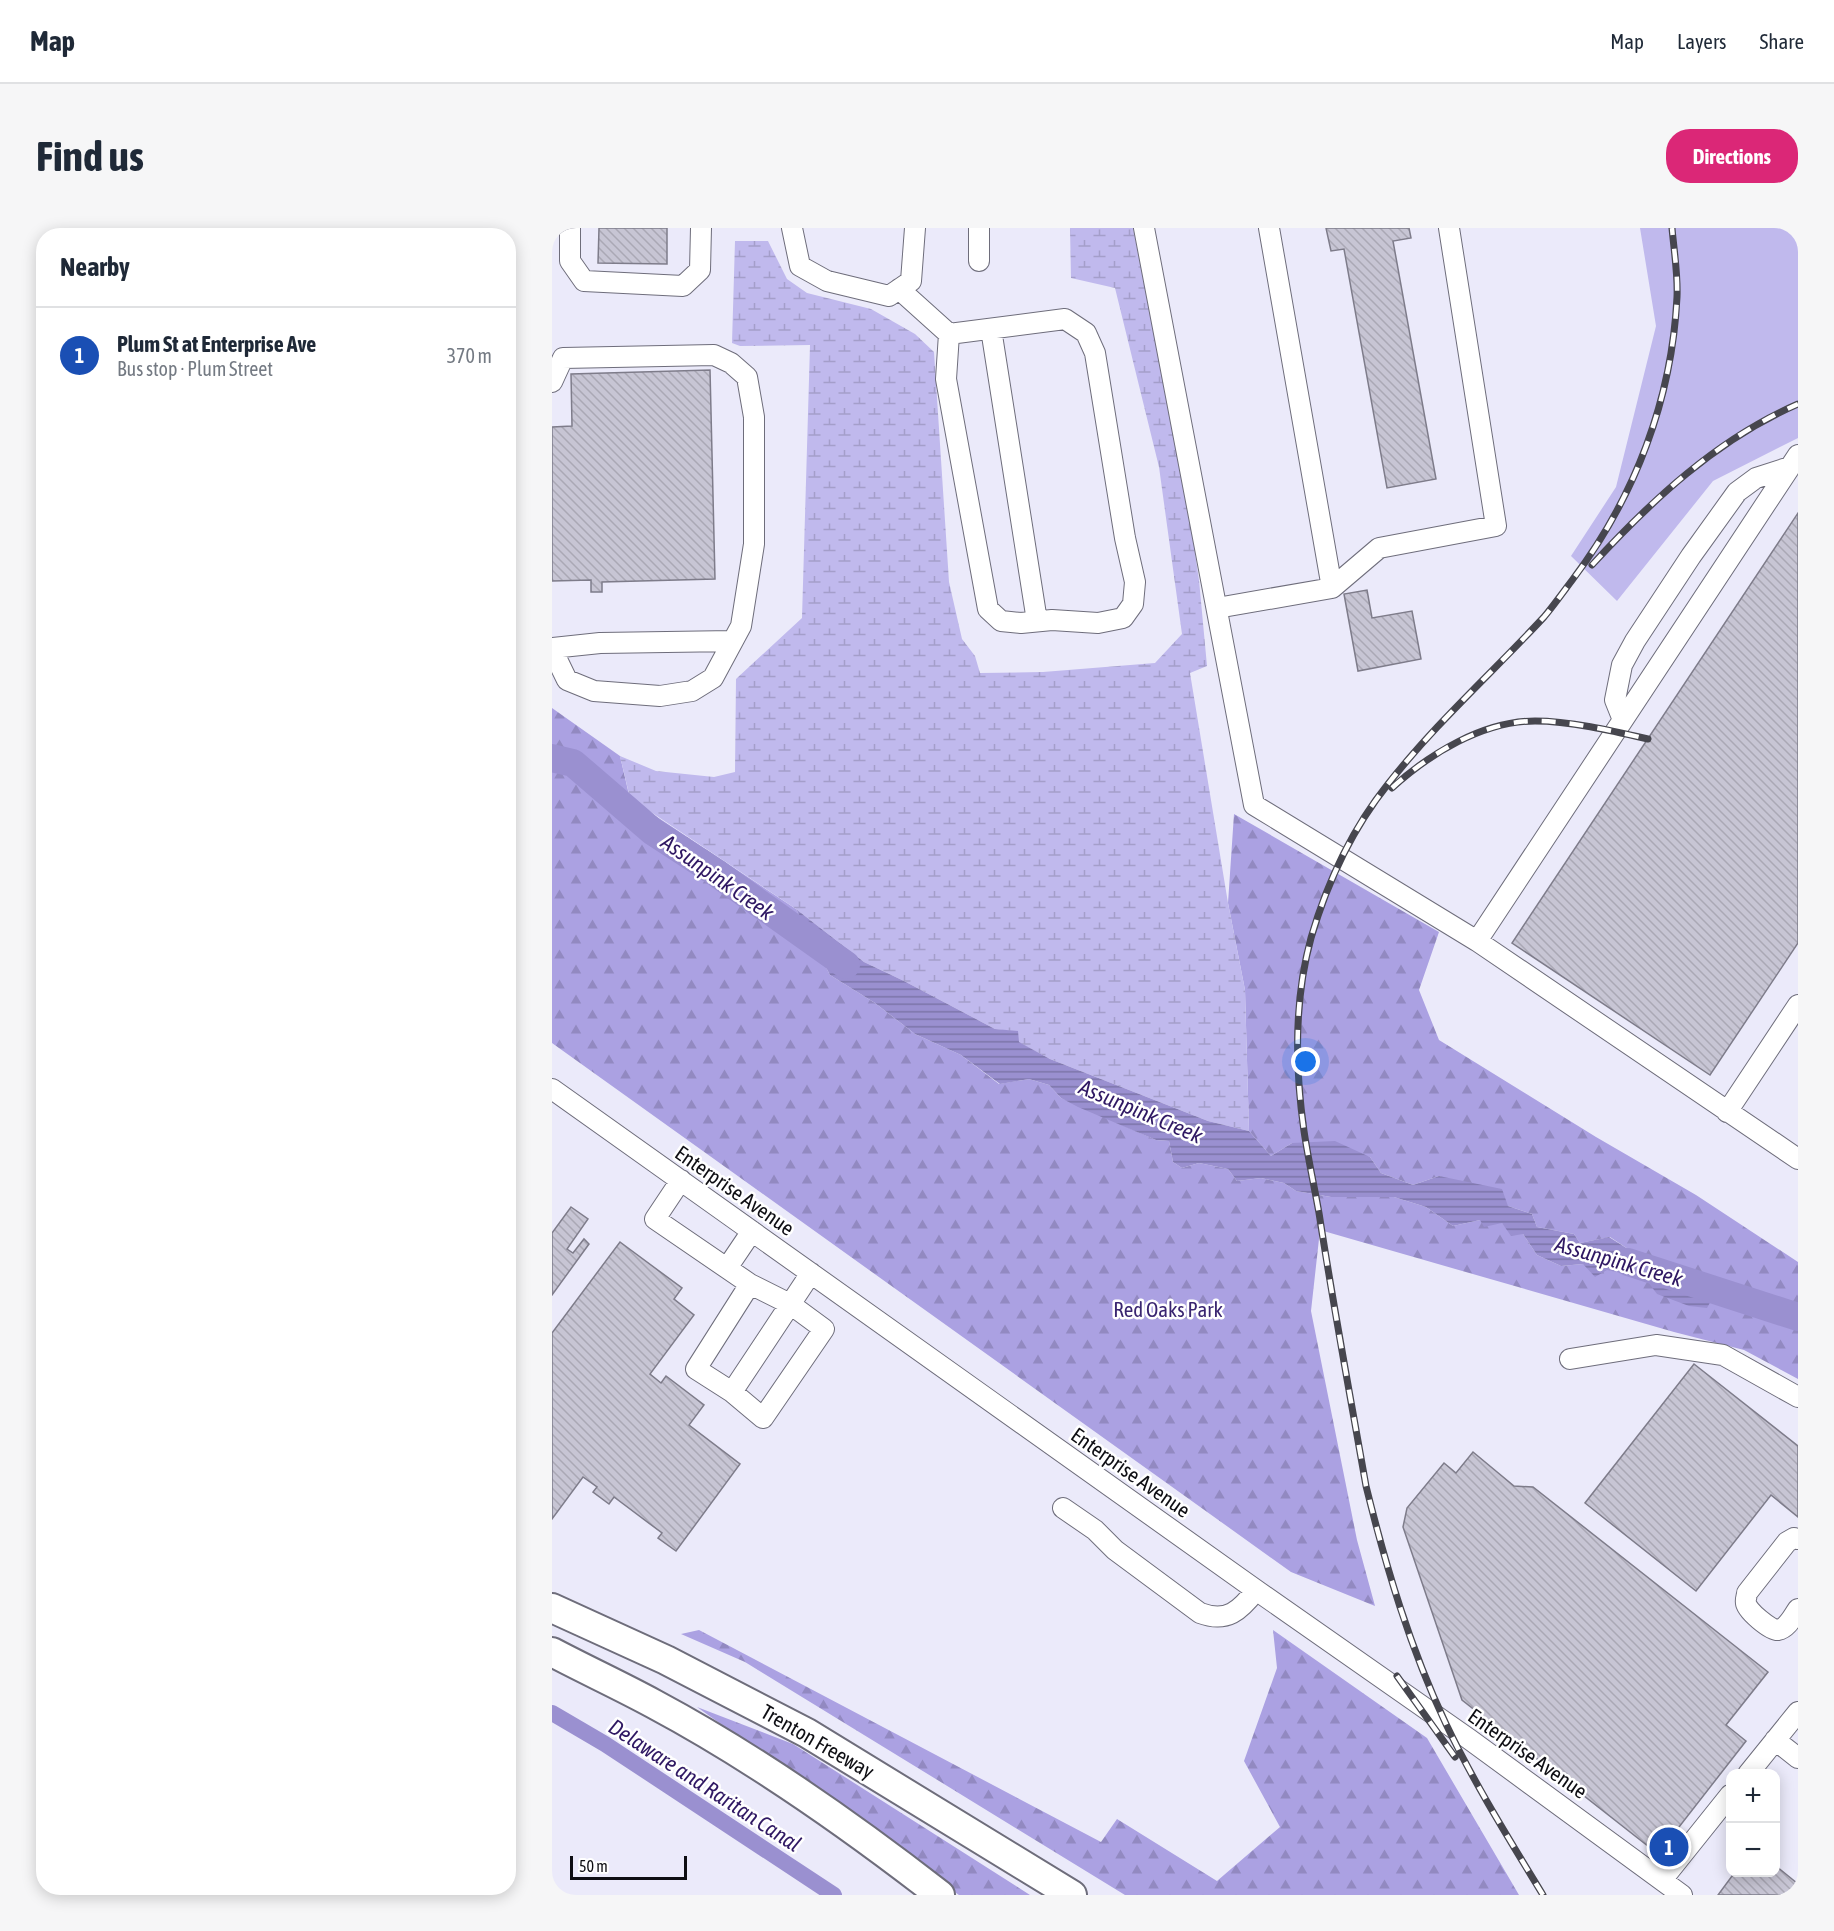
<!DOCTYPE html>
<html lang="en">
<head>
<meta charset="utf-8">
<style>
	:root { --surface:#fff; --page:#f6f6f7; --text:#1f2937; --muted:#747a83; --line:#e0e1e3; --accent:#db2777 }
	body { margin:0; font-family:"Asap Condensed",sans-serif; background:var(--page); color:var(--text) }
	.controls { position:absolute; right:18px; bottom:18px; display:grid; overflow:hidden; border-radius:12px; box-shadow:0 3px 15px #0003 }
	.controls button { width:54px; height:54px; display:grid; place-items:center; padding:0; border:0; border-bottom:2px solid var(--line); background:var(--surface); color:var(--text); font:30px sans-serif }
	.scale { position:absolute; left:18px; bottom:15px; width:117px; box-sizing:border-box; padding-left:6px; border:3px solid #0e0e13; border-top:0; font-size:16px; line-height:21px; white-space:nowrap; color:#0e0e13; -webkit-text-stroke:4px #fff; paint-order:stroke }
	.you { position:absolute; left:754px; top:834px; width:21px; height:21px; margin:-15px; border:4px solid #fff; border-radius:50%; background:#1a73e8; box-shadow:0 0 0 9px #1a73e833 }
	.badge { display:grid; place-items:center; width:39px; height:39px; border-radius:50%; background:var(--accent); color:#fff; font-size:20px; font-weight:700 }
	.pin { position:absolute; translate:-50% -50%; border:3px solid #fff; box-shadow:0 2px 6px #0006 }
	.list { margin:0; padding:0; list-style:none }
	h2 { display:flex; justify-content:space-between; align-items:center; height:78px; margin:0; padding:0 24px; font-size:26px }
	h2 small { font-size:20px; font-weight:400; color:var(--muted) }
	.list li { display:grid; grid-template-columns:39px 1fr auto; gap:18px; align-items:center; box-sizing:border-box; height:96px; padding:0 24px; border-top:2px solid var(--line) }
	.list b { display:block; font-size:22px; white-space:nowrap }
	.list p { margin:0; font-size:20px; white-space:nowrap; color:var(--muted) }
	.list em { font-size:20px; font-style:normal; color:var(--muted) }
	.map { position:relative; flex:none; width:1246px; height:1667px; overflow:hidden; border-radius:24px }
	header { display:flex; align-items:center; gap:36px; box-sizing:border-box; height:84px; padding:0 30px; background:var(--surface); border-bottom:2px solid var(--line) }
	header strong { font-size:28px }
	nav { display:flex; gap:33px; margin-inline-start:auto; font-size:21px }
	.intro { display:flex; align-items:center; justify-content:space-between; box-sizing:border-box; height:144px; padding:0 36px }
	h1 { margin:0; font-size:42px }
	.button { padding:15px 27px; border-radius:24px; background:var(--accent); color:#fff; font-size:21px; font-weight:700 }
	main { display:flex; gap:36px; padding:0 36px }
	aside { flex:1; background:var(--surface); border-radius:24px; box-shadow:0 3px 15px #0003 }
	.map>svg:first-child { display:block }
	.green { fill:#c0b9ed }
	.forest { fill:url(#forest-firs) }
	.wetland { fill:url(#wetland-marsh) }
	.water { fill:url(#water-rules) }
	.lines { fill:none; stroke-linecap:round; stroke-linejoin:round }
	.canal { stroke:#9a90d0; stroke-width:16 }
	.river { stroke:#9a90d0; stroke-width:28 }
	.building { fill:url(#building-back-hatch); stroke:#7e7c8a; stroke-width:1.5 }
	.minor-casing { stroke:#6e6d7b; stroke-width:22 }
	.highway-casing { stroke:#6e6d7b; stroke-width:32 }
	.minor { stroke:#fff; stroke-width:20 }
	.highway { stroke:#fff; stroke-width:28 }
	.rail-casing { stroke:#46464e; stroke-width:7 }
	.rail { stroke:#fff; stroke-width:4.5; stroke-dasharray:14; stroke-linecap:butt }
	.labels { text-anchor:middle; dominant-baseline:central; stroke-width:5; stroke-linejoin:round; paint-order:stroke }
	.street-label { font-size:21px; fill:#0e0e13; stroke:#fff }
	.park-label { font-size:21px; fill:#392570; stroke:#fff }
	.water-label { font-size:22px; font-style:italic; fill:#2f1863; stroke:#fff }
</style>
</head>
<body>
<header>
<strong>Map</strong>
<nav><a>Map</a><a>Layers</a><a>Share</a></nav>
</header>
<div class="intro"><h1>Find us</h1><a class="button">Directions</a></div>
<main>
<aside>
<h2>Nearby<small></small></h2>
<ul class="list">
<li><span class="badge" style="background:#1a4fb4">1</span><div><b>Plum St at Enterprise Ave</b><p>Bus stop · Plum Street</p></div><em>370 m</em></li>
</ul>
</aside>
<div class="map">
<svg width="1246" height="1667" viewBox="0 0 1246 1667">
	<defs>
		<pattern id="forest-firs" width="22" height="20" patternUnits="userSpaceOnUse" patternTransform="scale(1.5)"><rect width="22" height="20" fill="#aba1e2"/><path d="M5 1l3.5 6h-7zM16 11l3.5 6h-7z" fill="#9289c1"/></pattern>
		<pattern id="wetland-marsh" width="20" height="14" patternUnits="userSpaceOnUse" patternTransform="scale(1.5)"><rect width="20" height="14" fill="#c0b9ed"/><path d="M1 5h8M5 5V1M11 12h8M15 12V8" fill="none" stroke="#a49eca"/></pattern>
		<pattern id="water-rules" width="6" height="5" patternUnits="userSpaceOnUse" patternTransform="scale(1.5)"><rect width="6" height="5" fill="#9a90d0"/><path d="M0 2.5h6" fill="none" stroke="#7c74a8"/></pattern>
		<pattern id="building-back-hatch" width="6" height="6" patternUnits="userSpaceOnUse" patternTransform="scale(1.5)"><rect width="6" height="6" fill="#c7c5d4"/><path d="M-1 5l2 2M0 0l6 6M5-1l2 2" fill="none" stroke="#aaa8b5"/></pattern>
	</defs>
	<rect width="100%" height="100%" fill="#ebeafa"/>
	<!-- green -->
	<path class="green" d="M1088 0H1246V210L1161 253 1065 373 1019 328 1064 259 1104 98Z"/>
	<!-- forest -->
	<path class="forest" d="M0 480 68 528 78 571 244 681 278 747 323 775 363 806 409 827 447 856 477 851 497 857 509 870 604 912 617 913 621 934 630 940 647 935 676 941 685 953 709 950 732 955 744 963 779 969H842L874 979 901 998 928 992 950 995 971 1006 985 1027 1009 1038 1031 1036 1093 1050 1161 1069 1118 1054 1100 1030 1076 1021 1058 1009 1028 1015 1022 1006 985 999 980 986 956 978 887 948 861 957 829 945 818 929 740 915 719 928 697 903 693 762 676 675 682 586 887 704 867 762 887 812 1044 909 1144 967 1246 1034V1151L1192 1122 1122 1104 768 1002 759 1083 805 1312 823 1378 739 1344 0 815Z
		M147 1402 549 1614 565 1591 665 1653 728 1599 692 1533 725 1440 721 1402 875 1510 967 1667H573L193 1434 129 1406Z
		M145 1479 241 1516 478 1667H407Z"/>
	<!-- wetland -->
	<path class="wetland" d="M518 0H581L635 270 647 352 655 438 638 445 676 675 693 762 697 903 656 893 498 831 466 814V804L443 801 352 753 312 734 244 681 78 570 68 528 104 543 162 549 183 544 184 451 250 390 258 117 188 118 180 115 183 13H216L235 51 255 65 319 81 363 106 382 124 397 354 410 411 423 428 428 445 491 444 603 435 630 406 607 239 563 60 519 50Z"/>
	<!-- water -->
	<path class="water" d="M244 681 312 734 352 753 443 801 466 803 467 814 498 831 656 893 697 903 719 928 740 915 783 913 818 929 829 945 861 957 887 948 950 961 956 978 980 986 985 999 1022 1006 1028 1015 1057 1009 1076 1021 1100 1030 1118 1054 1161 1069 1155 1080 1137 1078 1105 1066 1093 1050 1055 1042 1043 1049 1031 1036 1009 1038 985 1027 971 1006 959 1008 950 995 932 999 928 992 901 998 874 979 842 969H779L744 963 732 955 709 950 685 953 676 941 647 935 630 940 621 934 617 913 604 912 526 879 509 870 497 857 477 851 448 856 409 827 363 806 323 775 278 747Z"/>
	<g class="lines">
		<!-- canal -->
		<path class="canal" d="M0 1485 53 1516 282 1667"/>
		<!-- river -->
		<path class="river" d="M0 530 21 535 100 603 163 644 294 737
			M1076 1034 1246 1089"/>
	</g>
	<!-- building -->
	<path class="building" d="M47 0H115V36L46 35Z
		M774 0H857L859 10 841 13 884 251 835 260 792 21 779 23Z
		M158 142 163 351 50 354V364H39V352L0 353V199L20 198 19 146Z
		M1246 285V715L1158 847 960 715Z
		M815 362 820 390 860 383 869 431 806 443 792 366Z
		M19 979 36 991 15 1021 21 1025 32 1011 37 1016 0 1067V1005Z
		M68 1014 130 1060 122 1071 142 1087 98 1146 109 1155 114 1148 152 1177 137 1197 188 1236 124 1323 106 1310 110 1305 62 1269 57 1276 41 1264 45 1259 31 1249 0 1291V1105Z
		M1142 1136 1246 1218V1289L1219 1267 1144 1363 1033 1275Z
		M921 1224 962 1258 981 1259 1216 1444 1174 1497 1194 1513 1106 1626 910 1472 851 1299 855 1280 892 1235 904 1245Z
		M1224 1638 1246 1656V1667H1166L1183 1644H1224Z"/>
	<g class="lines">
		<defs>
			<path id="minor" d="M18 0V33L32 53 131 58 148 42 149 0
				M240 0 248 38 275 53 337 68 359 53 363 0
				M427 0V33
				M592 0 702 577 925 713 1246 931
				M717 0 780 360
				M347 61 397 106 513 91 534 105 543 125 573 310 583 354 581 376 571 390 546 395 500 392 469 395 449 393 436 381 394 151 397 106
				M439 101 485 393
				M0 154 11 130 162 127 179 135 195 149 202 189V316L189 398 161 450 140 463 108 468 42 463 15 452 0 421
				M665 380 780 360 827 320 944 298 897 0
				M0 420 48 415 181 413
				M1071 492 1063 472 1070 437 1083 413 1139 328 1185 264 1204 250 1238 239
				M925 713 1246 227
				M0 861 704 1362 917 1511 1130 1667
				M1175 884 1246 777
				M129 952 103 991 198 1056
				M175 1040 200 1003
				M1018 1131 1104 1117 1171 1127 1246 1169
				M180 1164 144 1141 198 1056 238 1076 272 1101 211 1190 180 1164 259 1045
				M511 1280 543 1302 563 1322 648 1385C675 1395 688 1383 704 1362
				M1246 1311 1242 1310 1235 1314 1195 1365C1195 1368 1193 1372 1194 1375 1194 1382 1219 1403 1226 1402 1236 1400 1241 1388 1246 1381
				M1223 1512 1246 1530
				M1196 1546 1246 1484
				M1110 1652 1178 1567"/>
			<path id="highway" d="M0 1380 114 1432 255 1505 520 1667
				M0 1424C34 1442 69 1458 102 1476 203 1530 298 1597 388 1667"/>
		</defs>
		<!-- minor casing -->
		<use href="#minor" class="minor-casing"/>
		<!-- highway casing -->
		<use href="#highway" class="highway-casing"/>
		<!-- minor -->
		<use href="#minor" class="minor"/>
		<!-- highway -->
		<use href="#highway" class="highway"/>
		<defs>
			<path id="rail" d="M1040 337C1099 273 1165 211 1246 176
				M840 560C877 526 931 493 983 493 1018 493 1061 503 1096 511
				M845 1448 903 1529
				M991 1667C957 1611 922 1555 894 1496 858 1420 834 1339 814 1258 798 1167 781 1076 767 985 762 957 756 930 752 903 743 840 742 772 759 710 775 655 800 601 836 556 883 496 940 445 992 389 1002 377 1012 363 1021 351 1083 269 1120 171 1125 69 1126 46 1122 23 1120 0"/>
		</defs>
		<!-- rail casing -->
		<use href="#rail" class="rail-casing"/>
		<!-- rail -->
		<use href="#rail" class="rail"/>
	</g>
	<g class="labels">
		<!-- street labels -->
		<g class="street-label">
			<text transform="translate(183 962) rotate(35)">Enterprise Avenue</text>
			<text transform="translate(579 1244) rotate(35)">Enterprise Avenue</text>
			<text transform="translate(266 1513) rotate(30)">Trenton Freeway</text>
			<text transform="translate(976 1525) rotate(35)">Enterprise Avenue</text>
		</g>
		<!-- park labels -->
		<g class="park-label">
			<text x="616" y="1081">Red Oaks Park</text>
		</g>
		<!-- water labels -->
		<g class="water-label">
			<text transform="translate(166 649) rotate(35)">Assunpink Creek</text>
			<text transform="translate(589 883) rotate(23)">Assunpink Creek</text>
			<text transform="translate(1067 1033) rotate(16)">Assunpink Creek</text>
			<text transform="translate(153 1557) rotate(33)">Delaware and Raritan Canal</text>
		</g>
	</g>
</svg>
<div class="controls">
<button>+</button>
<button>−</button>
</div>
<div class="scale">50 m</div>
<div class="you"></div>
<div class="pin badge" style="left:1117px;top:1619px;background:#1a4fb4">1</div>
</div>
</main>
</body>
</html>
